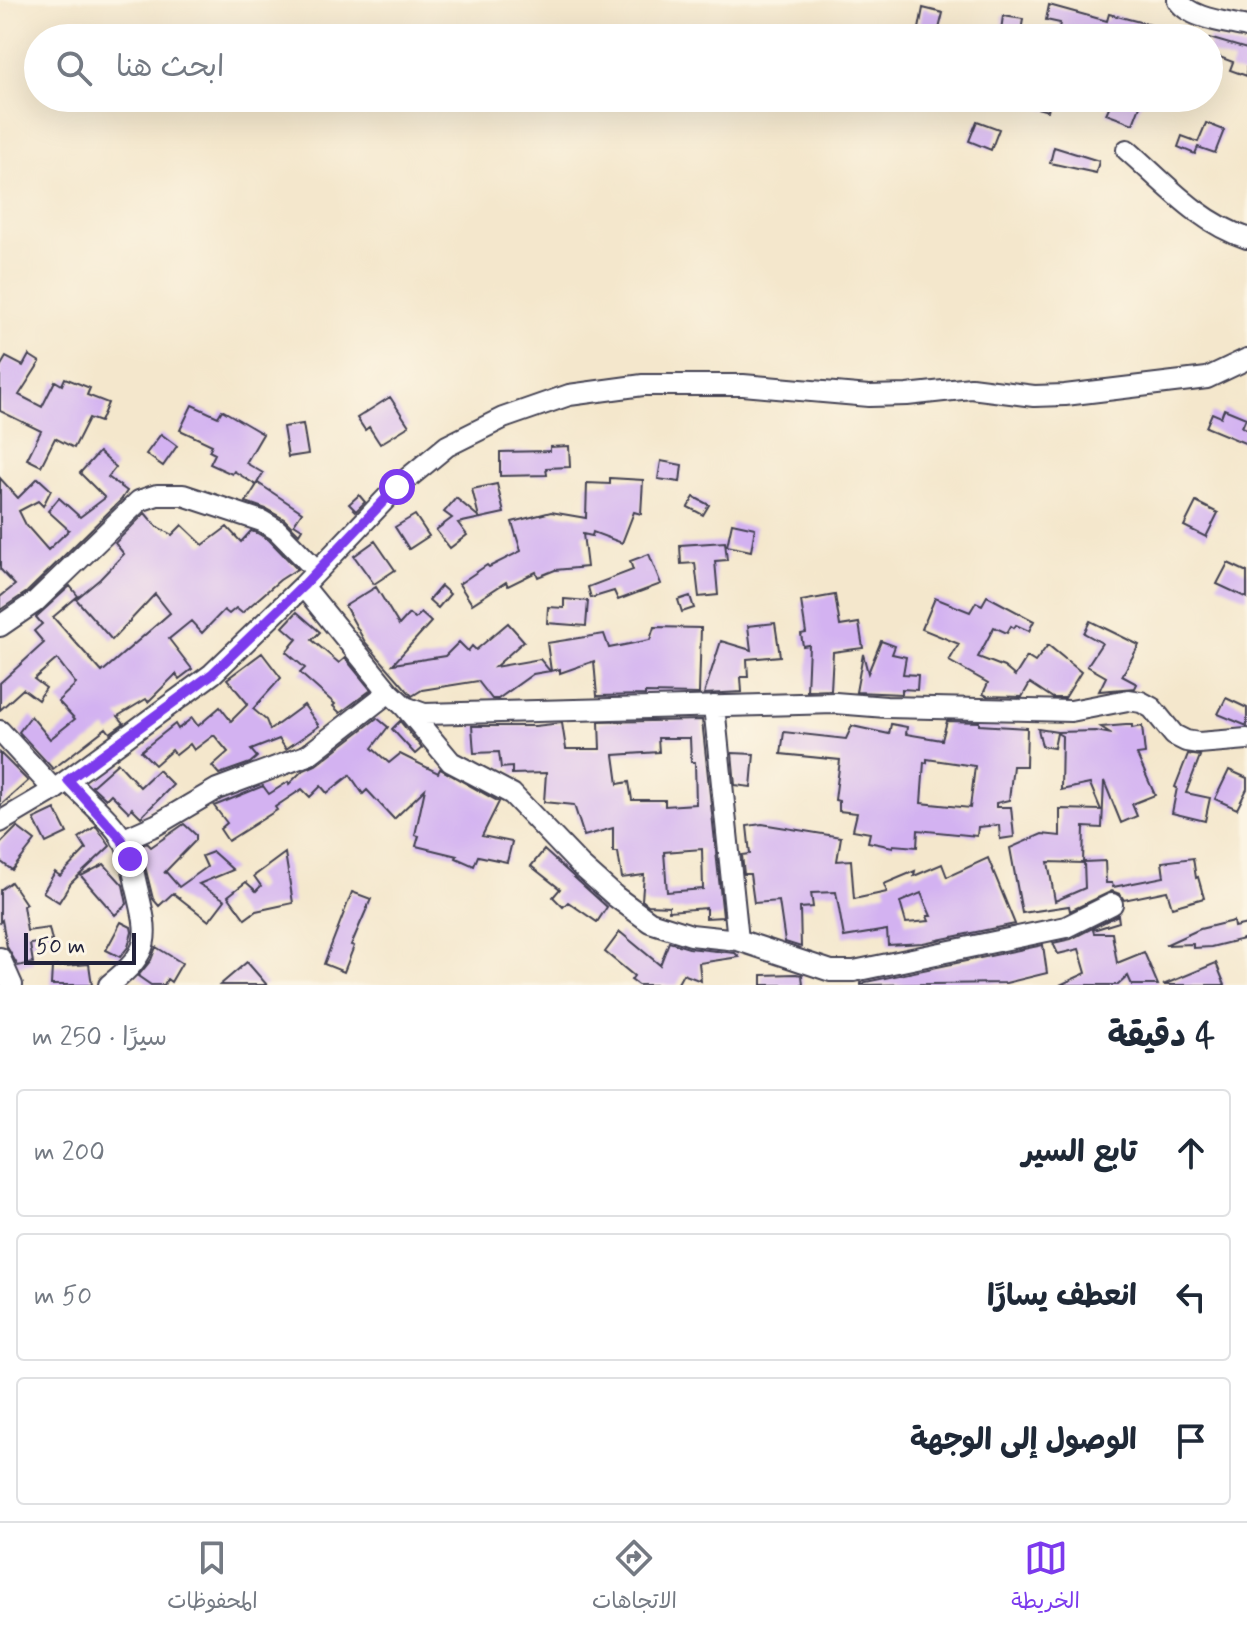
<!DOCTYPE html>
<html lang="ar">
<head>
<meta charset="utf-8">
<style>
	:root { --surface:#fff; --page:#f2f2f3; --text:#1f2937; --muted:#747a83; --line:#e0e1e3; --accent:#7c3aed }
	body { margin:0; font-family:Mynerve,"Playpen Sans Arabic",sans-serif; background:var(--page); color:var(--text); direction:rtl }
	.scale { position:absolute; left:24px; bottom:20px; width:112px; box-sizing:border-box; padding-left:8px; border:4px solid #22223b; border-top:0; font-size:22px; line-height:28px; white-space:nowrap; color:#22223b; -webkit-text-stroke:6px #fcf5e5; paint-order:stroke }
	.stop { position:absolute; width:24px; height:24px; margin:-18px; border:6px solid #7c3aed; border-radius:50%; background:#fff }
	.stop.end { background:#7c3aed; border-color:#fff; box-shadow:0 2px 8px #0008 }
	.list { margin:0; padding:0; list-style:none }
	h2 { display:flex; justify-content:space-between; align-items:center; height:104px; margin:0; padding:0 32px; font-size:34px }
	h2 small { font-size:26px; font-weight:400; color:var(--muted) }
	.list li { display:grid; grid-template-columns:52px 1fr auto; gap:24px; align-items:center; box-sizing:border-box; height:128px; margin:0 16px 16px; padding:0 16px; border:2px solid var(--line); border-radius:8px }
	.list b { display:block; font-size:30px; white-space:nowrap }
	.list em { font-size:26px; font-style:normal; color:var(--muted) }
	.icon { flex:none; width:44px; height:44px; fill:none; stroke:currentColor; stroke-width:2; stroke-linecap:round; stroke-linejoin:round }
	.map { position:relative; flex:none; width:1247px; height:985px; overflow:hidden; direction:ltr }
	.search { position:absolute; background:var(--surface); box-shadow:0 8px 32px #0002; left:24px; right:24px; top:24px; height:88px; display:flex; align-items:center; gap:20px; box-sizing:border-box; padding:0 28px; border-radius:44px; color:var(--muted); font-size:30px }
	.sheet { height:536px; background:var(--surface) }
	nav { display:flex; justify-content:space-around; align-items:center; box-sizing:border-box; height:112px; border-top:2px solid var(--line); background:var(--surface); font-size:22px; color:var(--muted) }
	nav a { display:grid; justify-items:center; gap:4px }
	nav .on { color:var(--accent) }
	.map>svg:first-child { display:block }
	.building { fill:#d3b2f1; fill-rule:evenodd }
	.lines { fill:none; stroke-linecap:round; stroke-linejoin:round }
	.minor-casing { stroke:#424051; stroke-width:24 }
	.minor { stroke:#fff; stroke-width:20 }
	.route { stroke:#7c3aed; stroke-width:10 }
</style>
</head>
<body>
<div class="map">
<svg width="1247" height="985" viewBox="0 0 1247 985">
	<rect width="100%" height="100%" fill="#fcf5e5"/>
	<filter id="ink" filterUnits="userSpaceOnUse"><feTurbulence type="fractalNoise" baseFrequency=".0125" numOctaves="2"/><feDisplacementMap in="SourceGraphic" scale="16" xChannelSelector="R" yChannelSelector="G"/><feConvolveMatrix kernelMatrix="1 2 1 2 8 2 1 2 1" color-interpolation-filters="sRGB"/></filter>
	<filter id="wash" filterUnits="userSpaceOnUse"><feTurbulence type="fractalNoise" baseFrequency=".006" numOctaves="4" result="noise"/><feDisplacementMap in="SourceGraphic" scale="32" xChannelSelector="R" yChannelSelector="G"/><feGaussianBlur stdDeviation="1.8" result="paint"/><feColorMatrix in="noise" values="0 0 0 0 0 0 0 0 0 0 0 0 0 0 0 0 0 1.4 0 .05"/><feComposite in="paint" operator="in"/></filter>
	<g filter="url(#wash)">
		<rect width="100%" height="100%" fill="#f4e7cc"/>
		<g id="blocks">
			<!-- building -->
			<path class="building" d="M1049 5 1107 21 1109 14 1186 34V38H1078L1058 34 1060 23 1046 20Z
				M923 8 943 13 938 33 919 29Z
				M1003 16 1023 19 1020 38H1000Z
				M1209 38 1247 49V76L1230 70 1233 62 1209 53Z
				M1015 98H1051L1048 111 1015 102Z
				M1113 98H1143L1133 124 1106 114Z
				M977 121 999 129 991 150 969 141Z
				M1206 123 1224 130 1215 153 1198 147 1195 154 1178 147 1182 136 1198 142Z
				M1054 147 1099 161 1096 173 1050 163Z
				M29 355 40 362 19 395 42 407 55 381 62 385 65 378 90 388 87 395 108 403 100 422 89 418 74 448 55 438 41 466 27 459 41 431 0 411V367L6 357 23 366Z
				M390 397 409 426 380 444 369 427 365 430 357 418Z
				M192 405 218 417 222 410 263 434 246 463 263 473 256 485 234 471 232 474 210 464 215 454 209 451 212 445 180 430Z
				M1224 409 1246 418 1242 427 1247 429V444L1206 427 1212 413 1221 417Z
				M303 424 308 454 288 457 283 427Z
				M161 434 177 446 163 466 146 454Z
				M569 446 570 467 546 468 547 475 500 476V452L550 451V447Z
				M99 452 116 467 108 477 127 491 121 500 27 592 0 610V597L15 585 0 569V478L18 498 38 478 51 490 43 506 38 501 19 511 26 525 48 550 69 530 48 511 59 498 80 517 105 498 80 473Z
				M661 461 682 465 680 482 658 479Z
				M610 478 643 480 641 514 634 512 622 543 593 532 592 536 583 534 587 567 555 570 538 577 536 572 508 586 506 582 472 604 459 584 487 565 489 567 521 551 512 522 551 512 586 518 587 483 610 484Z
				M258 483 302 512 294 524 302 529 299 534 284 519 266 509 246 502Z
				M497 484 504 513 458 523 467 535 450 548 436 530 452 518 444 512 456 498 479 517 472 489Z
				M359 495 365 502 356 511 349 504Z
				M694 497 709 505 703 515 688 507Z
				M1196 502 1218 513 1206 537 1184 526Z
				M145 513 156 526 172 535 182 525 203 545 227 527 241 542 251 531 257 533 269 540 297 569 280 580 242 613 236 608 229 614 224 610 202 633 191 621 169 639 192 669 179 679 176 674 148 702 146 699 118 716 124 723 110 733 106 728 53 769 19 732 31 716 50 739 75 719 58 701 76 684 57 659 34 679 46 688 38 700 23 689 0 710V683L44 643 34 631 42 624 36 617 70 586 78 596 53 617 102 672 170 613 155 594 112 640 76 599 100 579 124 554 115 543Z
				M415 515 429 536 409 549 395 527Z
				M732 523 755 528 751 551 727 546Z
				M375 541 395 570 374 584 354 556Z
				M725 542 727 560 715 561 718 595 699 597 695 563 681 564 680 545Z
				M649 554 661 584 618 600 614 591 591 598 588 587 633 570 630 561Z
				M1228 563 1247 572V598L1217 584Z
				M441 586 450 594 438 608 429 600Z
				M376 587 399 625 409 614 415 619 421 613 431 622 393 664 445 656 459 642 468 651 472 646 476 650 508 623 524 641 495 667 540 659 550 671 533 674 498 699H492L478 681 422 690 412 696 365 642 345 606Z
				M835 595 840 626 859 623 863 648 833 652 831 690 807 691 809 645 803 646 801 634 806 633 801 601Z
				M690 596 694 608 682 612 678 600Z
				M987 596 1034 621 1029 631 1016 625 1014 628 1011 626 1007 633 994 627 978 657 1004 667 1015 676 1027 657 1035 662 1048 645 1081 672 1065 698H1053L1030 683 1022 697 987 696 983 694 988 683 949 661 959 644 922 629 935 598 970 612 976 602 982 605Z
				M564 599 588 601 586 626 547 623 548 607 564 608Z
				M297 612 320 632 312 640 339 663 345 658 371 690 340 713 333 706 335 704 300 673 305 668 286 652 297 639 283 627Z
				M1090 621 1139 645 1122 676 1137 684 1135 688 1099 691 1106 677 1087 666 1102 643 1084 633Z
				M775 623 780 656 747 659 748 677H741L742 692 704 694 721 641 751 650 748 626Z
				M654 627 701 628 699 694 645 693V695L597 696 594 661 560 673V669L551 671 547 643 604 634 609 648 650 640Z
				M881 641 895 646 892 654 906 657 903 674 918 675 917 690 902 689V694L856 692 863 654 868 673Z
				M262 653 281 678 253 709 266 720 270 730 304 705 319 726 286 749 279 739 251 750 257 757 250 763 219 774 212 766 228 752 214 735 194 750 190 744 176 755 172 750 155 765 141 751 175 724 178 729 192 718 198 726 220 707 231 721 248 704 227 679Z
				M1226 698 1247 708V726L1218 714Z
				M377 718 388 727 372 748 389 763 400 754 438 773 440 769 499 802 482 836 512 842 507 862 478 856 474 866 456 858 457 856 416 846 419 836 415 835 425 789 394 819 367 790 363 794 350 775 327 793 321 786 310 797 302 789 275 807 277 810 228 841 220 829 227 823 214 806 263 786 269 794 288 782 289 784 302 771 316 765Z
				M702 720 723 917 706 918V908L669 911V906L648 905 642 900 644 875 622 878 618 852H613V828L584 836 574 805 544 802 546 773 512 774V767L501 768 499 752 474 753 472 726H535L562 723 566 749H600L599 722ZM658 738H690L691 762H695L696 804 665 806V800H632L629 782 618 784 614 755 659 752ZM702 849 703 889 667 892 664 852Z
				M400 721 422 748 415 754 392 729Z
				M947 721 979 722V725L1027 728 1026 766H1013L1009 800 996 803V807H1011L1014 837 1000 839 999 825 978 827 977 836 918 830 917 847 893 845V847L868 842 870 833 853 830 857 813 839 811V801L835 800 840 760 781 754 784 732 846 739 852 726 889 734 891 724 907 727 906 734 942 740ZM927 759 975 766 970 808 921 803 924 762 927 763Z
				M1126 725H1132V728L1142 726 1145 754 1137 755 1155 795 1132 804 1137 816 1121 823 1104 781 1102 828 1084 827 1083 863 1048 862 1055 901 1085 888 1084 862 1105 861 1106 883H1112L1113 887 1164 877 1162 862 1193 858 1196 878 1198 877 1204 898 1172 907 1167 891 1124 900 1120 894 1112 891 1070 911 1069 906 1022 913 1010 848 1042 834 1060 836V809L1101 810 1090 784 1061 790 1062 736 1057 733 1054 748 1042 746 1038 729 1057 732 1096 731 1112 734 1101 727Z
				M0 753 28 781 0 806Z
				M732 753 754 754 751 787 735 785Z
				M1188 754 1200 756 1186 793 1210 798 1205 821 1172 813 1177 788 1175 787Z
				M118 763 140 787 158 770 173 785 141 817 132 808 129 812 111 794 106 799 92 786Z
				M1229 770 1247 778V789L1237 809 1215 799Z
				M55 809 67 833 46 843 34 819Z
				M184 824 196 835V840L164 873 166 872 179 887 207 867 202 856 213 852 233 870 199 884 225 900 209 921 173 893 159 906 153 899 140 846 147 843 151 847Z
				M762 824 841 837 837 861 851 860 854 899 887 892 884 884 915 871 914 876 942 864 947 877 988 858 1015 924 923 943 888 945 887 930 844 937 836 892 811 893 813 907 800 908 801 947 785 942 779 901 754 903 750 874H744L742 855 750 854 747 826ZM921 893 931 916H927L929 921 906 923 900 902Z
				M96 826 110 846 71 883 59 902 43 892 55 872 60 876 86 849 79 838Z
				M17 827 35 841 12 870 0 861V844Z
				M544 850 607 907 597 922 568 902 563 907 553 897 560 889 531 866Z
				M285 853 293 903 256 911 245 919 228 896 246 882 256 891 261 886 254 876Z
				M104 864 123 885 127 904 115 915 81 876Z
				M11 882 26 904 23 906 27 931 49 928 52 941 30 944 33 963 18 966 7 947 2 920 0 922V890Z
				M352 892 371 899 351 945 354 946 344 972 324 964Z
				M1118 915 1119 922 1093 930 1094 933H1112L1117 963 1144 952 1158 985H1132L1128 976 1118 985H1060L1086 973 1079 949 1058 954 1053 943 1071 939Z
				M1233 921 1234 927 1247 924V938L1211 947 1193 948V944L1165 945 1200 929Z
				M121 922 131 927 132 932 128 947 120 957 106 950Z
				M620 932 660 965 669 942 689 948 735 953 739 957 699 963 701 981 683 974 677 985H638L631 980 634 976 605 952Z
				M1043 945 1047 973 1006 983 861 985V983Z
				M156 947 182 963 171 982 167 979 164 985H151L138 976 151 960Z
				M247 962 267 985H220Z
				M1216 963 1225 985H1163Z
				M89 964 92 985H51L52 967Z
				M796 974 802 975 803 985H762V975Z"/>
		</g>
	</g>
	<g filter="url(#ink)">
		<use href="#blocks" fill-opacity="0" stroke="#424051" stroke-width="2"/>
		<g class="lines">
			<defs>
				<path id="minor" d="M1178 0C1189 19 1227 22 1247 27
					M1127 150C1164 182 1199 223 1247 238
					M303 586 389 692 405 707 424 714 835 703 886 707 1071 711 1128 700 1141 702 1152 708 1174 735 1186 741 1199 743 1247 739
					M0 626 35 602 139 501 157 495H183L262 521 277 530 317 571
					M714 706 738 940
					M405 707 451 762 512 794 580 865 616 897 650 922 691 935 738 940 831 971H854L1066 927 1112 904
					M0 731 54 790
					M68 780C85 799 110 818 123 840 131 854 133 872 137 888 149 938 152 951 109 985
					M0 822 54 790 212 674 303 586 397 487 447 446 503 418 569 395 643 385H743L869 396 907 395 971 388 1034 396 1065 395 1207 378 1247 359
					M122 840 156 825 217 789 308 755 389 692
					M0 958 12 985"/>
			</defs>
			<!-- minor casing -->
			<use href="#minor" class="minor-casing"/>
			<!-- minor -->
			<use href="#minor" class="minor"/>
		</g>
	</g>
	<g class="lines" filter="url(#ink)">
		<!-- route -->
		<path class="route" d="M130 859 122 840 68 780 212 674 303 586 397 487"/>
	</g>
</svg>
<div class="scale">50 m</div>
<div class="stop" style="left:397px;top:487px"></div>
<div class="stop end" style="left:130px;top:859px"></div>
<div class="search"><svg class="icon" aria-label="search" viewBox="0 0 24 24"><circle cx="10" cy="10" r="6"/><path d="M15 15l6 6"/></svg>ابحث هنا</div>
</div>
<section class="sheet">
<h2>4 دقيقة<small>سيرًا · 250 m</small></h2>
<ul class="list">
<li><svg class="icon" aria-label="ahead" viewBox="0 0 24 24"><path d="M12 20V5M6 11l6-6 6 6"/></svg><div><b>تابع السير</b></div><em>200 m</em></li>
<li><svg class="icon" aria-label="left" viewBox="0 0 24 24"><path d="M17 20v-9H6M10 6l-5 5 5 5"/></svg><div><b>انعطف يسارًا</b></div><em>50 m</em></li>
<li><svg class="icon" aria-label="arrive" viewBox="0 0 24 24"><path d="M6 21V4h12l-3 4 3 4H6"/></svg><div><b>الوصول إلى الوجهة</b></div></li>
</ul>
</section>
<nav>
<a class="on"><svg class="icon" aria-label="map" viewBox="0 0 24 24"><path d="M3 6l6-2 6 2 6-2v14l-6 2-6-2-6 2zM9 4v14M15 6v14"/></svg>الخريطة</a>
<a><svg class="icon" aria-label="directions" viewBox="0 0 24 24"><path d="M12 3l9 9-9 9-9-9zM9 14v-3h6M13 9l2 2-2 2"/></svg>الاتجاهات</a>
<a><svg class="icon" aria-label="saved" viewBox="0 0 24 24"><path d="M7 4h10v16l-5-4-5 4z"/></svg>المحفوظات</a>
</nav>
</body>
</html>
